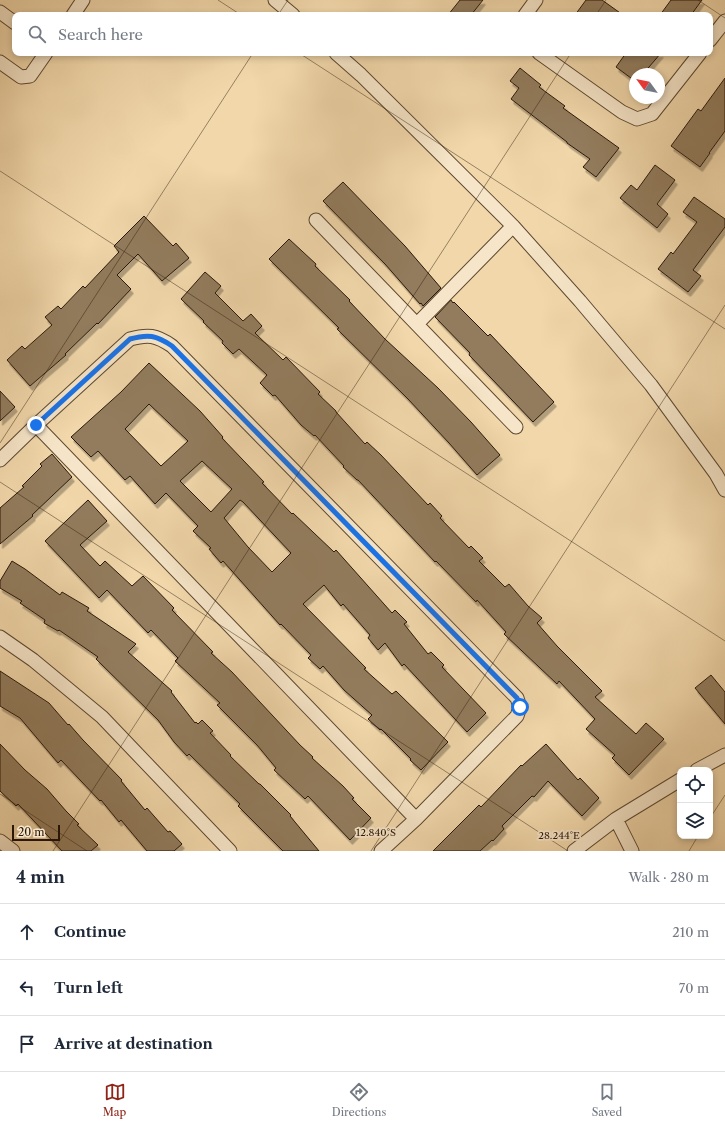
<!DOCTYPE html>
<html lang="en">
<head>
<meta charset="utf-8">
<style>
	:root { --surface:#fff; --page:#f6f6f7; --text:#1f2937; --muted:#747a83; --line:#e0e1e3; --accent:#8f2418 }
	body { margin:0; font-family:"Libre Caslon Text",serif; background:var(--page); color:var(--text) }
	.controls { position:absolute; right:12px; bottom:12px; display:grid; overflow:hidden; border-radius:8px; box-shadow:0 2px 6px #0003 }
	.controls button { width:36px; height:36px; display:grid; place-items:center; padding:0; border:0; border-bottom:1px solid var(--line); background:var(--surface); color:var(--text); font:20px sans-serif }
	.compass { position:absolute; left:629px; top:68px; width:36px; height:36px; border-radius:50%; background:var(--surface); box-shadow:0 2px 6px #0003; rotate:303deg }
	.scale { position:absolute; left:12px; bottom:10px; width:48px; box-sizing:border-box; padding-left:4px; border:2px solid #2b1809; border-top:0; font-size:11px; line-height:14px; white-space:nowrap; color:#2b1809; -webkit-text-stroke:3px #f6e5c8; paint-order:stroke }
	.stop { position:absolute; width:12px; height:12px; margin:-9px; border:3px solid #1a73e8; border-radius:50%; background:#fff }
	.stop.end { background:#1a73e8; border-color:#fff; box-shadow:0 1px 4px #0008 }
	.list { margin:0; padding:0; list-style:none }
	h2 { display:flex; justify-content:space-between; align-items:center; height:52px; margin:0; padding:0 16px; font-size:17px }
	h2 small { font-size:13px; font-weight:400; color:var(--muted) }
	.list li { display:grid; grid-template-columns:26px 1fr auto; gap:12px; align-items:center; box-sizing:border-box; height:56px; padding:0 16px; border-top:1px solid var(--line) }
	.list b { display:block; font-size:15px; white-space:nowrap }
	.list em { font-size:13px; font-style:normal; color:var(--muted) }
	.icon { flex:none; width:22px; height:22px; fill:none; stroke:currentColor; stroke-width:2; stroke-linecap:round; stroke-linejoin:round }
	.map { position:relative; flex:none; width:725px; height:851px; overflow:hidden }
	.search { position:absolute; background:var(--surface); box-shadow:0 2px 6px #0003; left:12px; right:12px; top:12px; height:44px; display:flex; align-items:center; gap:10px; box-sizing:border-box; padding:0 14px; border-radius:8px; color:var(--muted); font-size:15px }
	.sheet { height:220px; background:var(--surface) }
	nav { display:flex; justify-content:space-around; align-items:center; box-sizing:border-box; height:56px; border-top:1px solid var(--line); background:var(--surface); font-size:11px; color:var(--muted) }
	nav a { display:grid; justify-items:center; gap:2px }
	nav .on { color:var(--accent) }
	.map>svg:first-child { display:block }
	.building { fill:#927b5d; stroke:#2b1809; fill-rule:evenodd; filter:url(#shadow) }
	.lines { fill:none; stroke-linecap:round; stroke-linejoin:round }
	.minor-casing { stroke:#5c4831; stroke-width:15 }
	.minor { stroke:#f6e5c8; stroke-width:13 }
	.route { stroke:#1a73e8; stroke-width:5 }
	.ticks { fill:none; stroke:#2b1809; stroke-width:1; stroke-opacity:0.45 }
	.ticks-label { font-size:10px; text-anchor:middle; fill:#2b1809; stroke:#f6e5c8; stroke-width:3.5; stroke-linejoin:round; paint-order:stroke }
</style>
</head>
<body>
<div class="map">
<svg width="725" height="851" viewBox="0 0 725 851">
	<defs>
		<filter id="shadow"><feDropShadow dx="2.5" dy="4.5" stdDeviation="0" flood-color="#0004"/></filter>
	</defs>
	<rect width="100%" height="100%" fill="#f1d7aa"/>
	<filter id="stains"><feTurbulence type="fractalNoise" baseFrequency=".005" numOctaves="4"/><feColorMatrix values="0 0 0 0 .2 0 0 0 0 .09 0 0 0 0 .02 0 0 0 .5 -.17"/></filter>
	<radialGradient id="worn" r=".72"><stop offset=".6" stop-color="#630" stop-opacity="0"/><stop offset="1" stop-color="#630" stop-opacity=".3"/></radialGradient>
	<!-- building -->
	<path class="building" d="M460 0H483L471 15H448Z
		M586 0H602L623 15H575Z
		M671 0H702L691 15H660Z
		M626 53H661L643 74H635V81L616 67Z
		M520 68 541 85 539 87 565 106 563 108 619 148 596 177 583 167 590 159 567 143V142L511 99 519 88 510 81Z
		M725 78V131L709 153H710L700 167 671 146 698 109 701 111Z
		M655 165 675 180 657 204 668 214 657 228 620 198 631 185 637 190Z
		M343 182 405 246 441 288 423 306 421 303 420 304 385 264 323 201Z
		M694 197 725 219V227L693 270 701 276 688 292 658 269 671 252 673 254 697 222 683 212Z
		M144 216 173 246 176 243 189 258 162 281 138 254 117 275 131 289 98 324 97 323 65 354 66 355 30 386 7 360 22 346 25 349 52 325 45 317 58 306 61 309 83 286 85 288 119 252 114 246Z
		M289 239 316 264 315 266 350 300 349 301 385 339 438 388 471 422 500 455 477 475 449 443 408 399 337 329 339 328 269 259Z
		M205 272 221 286 215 293 243 321 251 314 262 326 255 333 283 360 286 357 320 392 318 394 336 411V412L365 444 367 442 381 455 428 505 430 503 442 516 440 518 469 548 471 546 483 558 479 561 505 587 509 584 528 606 542 618 537 623 557 646 602 691 595 697 636 734 646 723 664 739 629 775 612 758 615 755 586 729 595 719 559 681 557 684 504 634 506 632 477 600 476 602 436 561 435 562 358 480H357L343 467 344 466 315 435 314 436 301 425 275 395 273 396 260 383 267 375 239 349 233 354 222 343 223 341 203 322 204 321 181 299Z
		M451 300 453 303 454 302 488 336 490 334 554 402 533 422 469 355 470 353 435 317Z
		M149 363 200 411 223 437 222 438 264 482 262 483 292 514 293 513 334 552 336 550 392 613 395 610 407 622 404 624 428 654 431 652 444 665 442 667 486 713 467 732 404 664 402 666 385 643 378 650 368 638 370 635 343 604 341 606 324 585 303 604 366 668 364 669 392 694 396 691 448 742 421 770 410 760 411 759 381 729 380 730 368 719 372 715 344 690 323 666 320 669 308 658 311 655 281 624 280 625 223 561 221 563 209 549 211 548 193 531 198 526 166 493 155 504 130 476 125 480 98 451 91 457 71 437 121 392ZM149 404 188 441 161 466 125 429ZM202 461 232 489 211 512 180 481ZM240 500 243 502 291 553 272 572 248 547 224 518Z
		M0 391 15 407 0 421Z
		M52 454 72 477 32 515 33 516 0 544V508L24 487 22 486 42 466 40 464Z
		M88 500 107 521 80 545 100 566 105 561 132 586 143 576 174 608 172 610 213 652 211 653 232 672 300 745 313 757 312 758 343 786 354 798 352 799 371 818 350 840 308 796 305 799 274 770 276 768 257 745 217 705 220 703 175 661 178 658 151 630 148 633 107 590 99 598 45 541Z
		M12 561 25 569 60 595 62 592 89 608 87 611 136 644 128 652 172 691 171 692 195 723 196 722 198 724 202 720 213 731 210 733 231 755 230 756 259 784H260L291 815 290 816 319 851H283L238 806 240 804 189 754 187 756 174 742 158 720 96 659 98 657 59 630 58 631 44 623 45 620 20 603 22 601 0 588V581Z
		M0 671 49 703 68 725 69 724 83 740 122 780 121 781 145 810 147 808 168 832 170 831 182 844 174 851H147L121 820 119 822 101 800 100 801 61 760 58 763 20 718 0 706Z
		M711 675 725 692V724L695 688Z
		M0 744 25 770 47 789 66 811 79 824 77 825 98 845 91 851H62L18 804 16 806 0 791Z
		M546 744 578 780 580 778 599 798 582 816 548 781 534 797 532 796 502 826 504 829 493 841 492 840 480 851H433L479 805 481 807 521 765 522 766Z"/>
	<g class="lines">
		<defs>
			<path id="minor" d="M275 0 293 15
				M0 12 15 23
				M73 15 83 0
				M525 15 536 0
				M710 40 725 21
				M336 53 361 75 513 226 580 301 651 385 716 474 725 490
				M539 53 622 112 637 119 652 114 700 53
				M0 62 21 77 30 76 46 53
				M316 220 516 427
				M417 324 513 226
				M36 425 416 819
				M0 460 36 425 130 339C148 334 156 335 172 346L517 698 520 707 517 716 416 819 381 851
				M0 637 33 660 102 717 230 851
				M697 770 725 755
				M616 819 632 851
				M0 841 13 851
				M574 851 616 819 680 780"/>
		</defs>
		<!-- minor casing -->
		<use href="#minor" class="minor-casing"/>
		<!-- minor -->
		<use href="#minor" class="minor"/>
	</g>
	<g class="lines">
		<!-- route -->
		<path class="route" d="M36 425 130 339C148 334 156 335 172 346L517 698 520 707"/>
	</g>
	<!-- ticks -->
	<path class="ticks" d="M218 0 241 15M698 0 725 18M278 15 288 0M596 15 606 0M299 53 725 329M0 171 725 641M0 443 253 53M0 482 568 851M0 794 87 851M710 818 725 795M53 851 571 53M371 851 725 305M689 851 698 836"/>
	<g class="ticks-label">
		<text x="376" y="836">12.840°S</text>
		<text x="559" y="839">28.244°E</text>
	</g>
	<rect width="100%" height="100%" filter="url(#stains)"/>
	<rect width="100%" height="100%" fill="url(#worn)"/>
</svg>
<div class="controls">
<button><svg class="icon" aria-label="locate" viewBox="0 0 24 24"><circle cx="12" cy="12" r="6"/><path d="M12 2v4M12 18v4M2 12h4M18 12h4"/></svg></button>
<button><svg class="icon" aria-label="layers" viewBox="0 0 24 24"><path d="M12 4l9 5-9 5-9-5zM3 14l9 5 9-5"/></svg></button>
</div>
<svg class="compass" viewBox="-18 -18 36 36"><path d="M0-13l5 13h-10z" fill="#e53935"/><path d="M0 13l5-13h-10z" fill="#747a83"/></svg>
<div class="scale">20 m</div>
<div class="stop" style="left:520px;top:707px"></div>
<div class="stop end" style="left:36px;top:425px"></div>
<div class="search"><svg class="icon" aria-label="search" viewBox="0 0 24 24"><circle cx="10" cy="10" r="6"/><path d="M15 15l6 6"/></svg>Search here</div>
</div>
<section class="sheet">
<h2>4 min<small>Walk · 280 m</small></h2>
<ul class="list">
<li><svg class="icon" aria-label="ahead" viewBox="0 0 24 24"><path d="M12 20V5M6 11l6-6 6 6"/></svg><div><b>Continue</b></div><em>210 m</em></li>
<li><svg class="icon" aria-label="left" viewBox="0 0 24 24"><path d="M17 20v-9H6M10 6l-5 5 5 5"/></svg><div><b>Turn left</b></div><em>70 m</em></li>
<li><svg class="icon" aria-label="arrive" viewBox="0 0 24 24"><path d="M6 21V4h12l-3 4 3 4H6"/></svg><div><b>Arrive at destination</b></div></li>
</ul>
</section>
<nav>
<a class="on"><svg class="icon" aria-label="map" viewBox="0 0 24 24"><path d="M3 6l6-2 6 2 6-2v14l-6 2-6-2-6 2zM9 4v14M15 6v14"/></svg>Map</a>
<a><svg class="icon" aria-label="directions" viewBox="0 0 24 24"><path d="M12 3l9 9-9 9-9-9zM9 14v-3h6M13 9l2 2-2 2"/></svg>Directions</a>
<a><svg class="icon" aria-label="saved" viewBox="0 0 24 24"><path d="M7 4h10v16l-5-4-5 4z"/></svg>Saved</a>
</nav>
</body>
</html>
